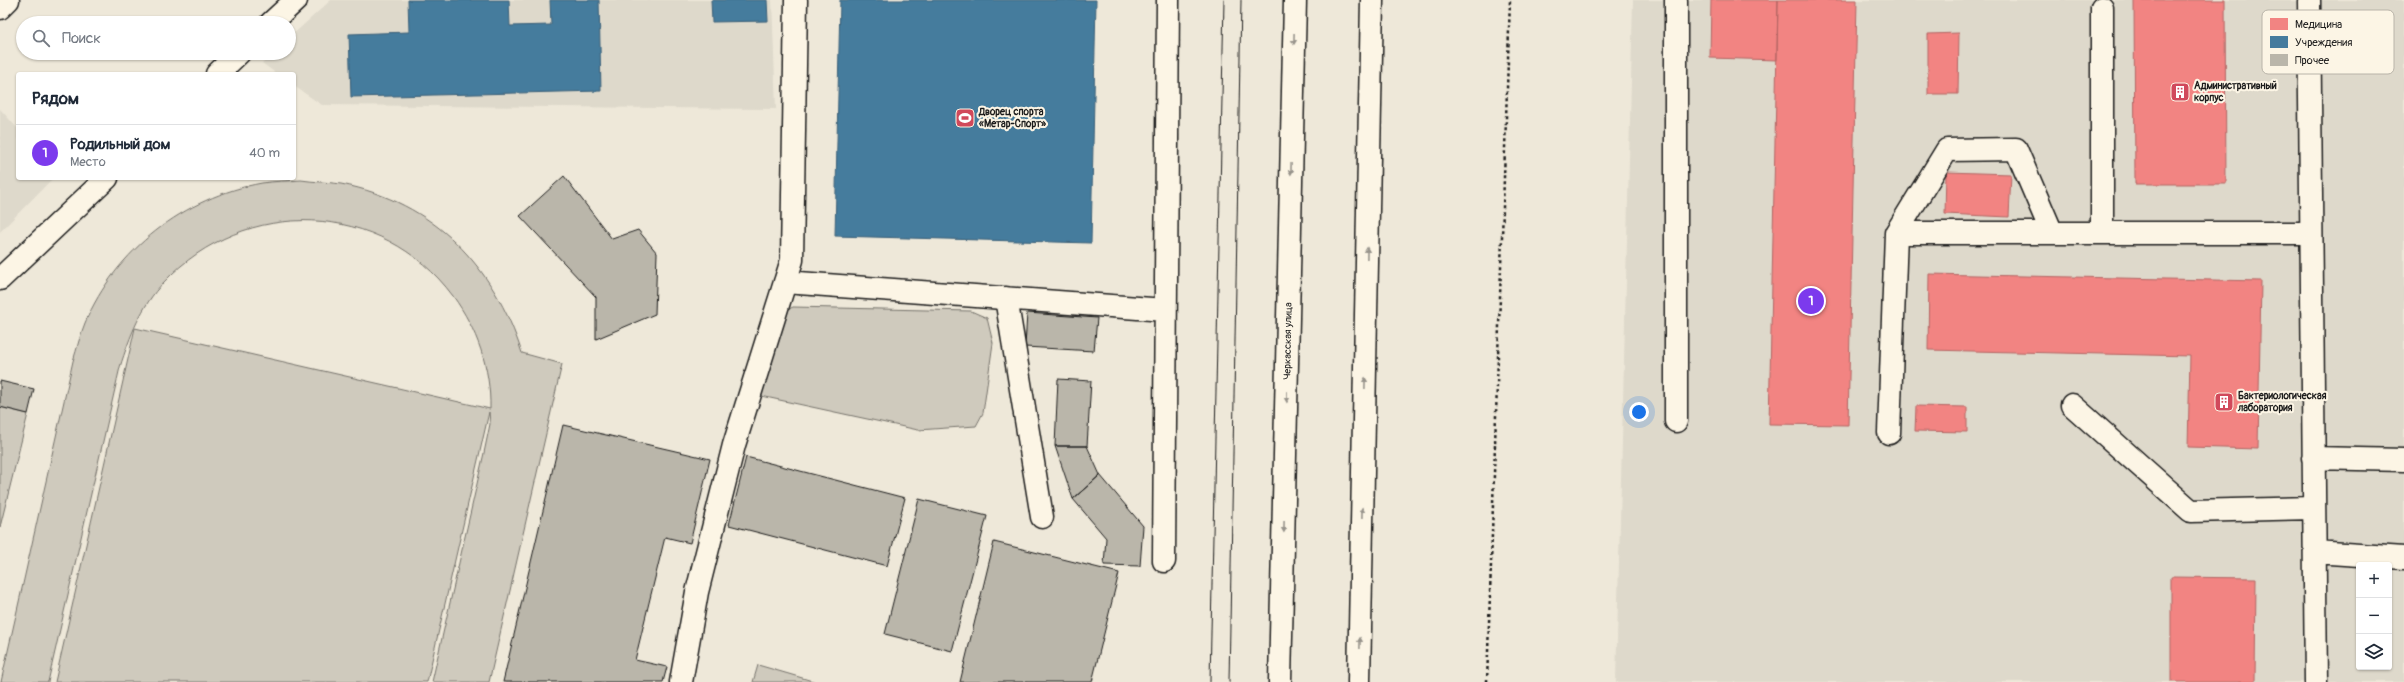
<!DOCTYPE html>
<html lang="ru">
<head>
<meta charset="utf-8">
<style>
	:root { --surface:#fff; --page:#f2f2f3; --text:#1f2937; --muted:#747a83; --line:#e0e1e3; --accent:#7c3aed }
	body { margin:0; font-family:Pangolin,sans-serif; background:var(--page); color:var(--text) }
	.controls { position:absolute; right:12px; bottom:12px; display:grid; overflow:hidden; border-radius:4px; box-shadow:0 1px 3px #0004 }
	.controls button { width:36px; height:36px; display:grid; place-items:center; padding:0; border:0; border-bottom:1px solid var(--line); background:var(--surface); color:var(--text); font:20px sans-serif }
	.you { position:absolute; left:1639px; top:412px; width:14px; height:14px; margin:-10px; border:3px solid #fff; border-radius:50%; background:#1a73e8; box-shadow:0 0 0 6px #1a73e833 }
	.badge { display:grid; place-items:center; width:26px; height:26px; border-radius:50%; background:var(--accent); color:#fff; font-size:13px; font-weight:700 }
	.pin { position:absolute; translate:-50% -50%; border:2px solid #fff; box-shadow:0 1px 4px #0006 }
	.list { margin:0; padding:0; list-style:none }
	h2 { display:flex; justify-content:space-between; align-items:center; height:52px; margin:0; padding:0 16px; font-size:17px }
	h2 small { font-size:13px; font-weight:400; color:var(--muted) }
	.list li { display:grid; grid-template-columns:26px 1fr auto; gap:12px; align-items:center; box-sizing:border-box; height:56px; padding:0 16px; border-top:1px solid var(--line) }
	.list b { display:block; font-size:15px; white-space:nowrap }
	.list p { margin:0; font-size:13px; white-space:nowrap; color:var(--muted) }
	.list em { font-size:13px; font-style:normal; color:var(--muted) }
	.icon { flex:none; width:22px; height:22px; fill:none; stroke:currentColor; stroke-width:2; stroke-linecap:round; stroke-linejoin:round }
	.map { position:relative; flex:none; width:2404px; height:682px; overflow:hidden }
	.search { position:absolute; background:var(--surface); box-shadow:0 1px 3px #0004; left:16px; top:16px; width:280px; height:44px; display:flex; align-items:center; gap:10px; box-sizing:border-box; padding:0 14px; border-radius:22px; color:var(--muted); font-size:15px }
	.panel { position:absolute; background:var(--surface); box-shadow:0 1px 3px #0004; left:16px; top:72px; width:280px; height:108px; border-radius:4px }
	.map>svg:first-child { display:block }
	.built { fill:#ded9cb; fill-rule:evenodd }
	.green { fill:#cfcabd; stroke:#76736c }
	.health { fill:#f28482; stroke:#b26563 }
	.public { fill:#457b9d; stroke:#395e76 }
	.building { fill:#bab6aa; stroke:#1c1c1c }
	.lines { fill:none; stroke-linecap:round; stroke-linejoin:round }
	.minor-casing { stroke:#1c1c1c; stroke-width:25 }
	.major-casing { stroke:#1c1c1c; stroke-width:25 }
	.path { stroke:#1c1c1c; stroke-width:2.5; stroke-dasharray:3 3; stroke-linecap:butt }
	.minor { stroke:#fcf5e5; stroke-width:22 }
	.major { stroke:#fcf5e5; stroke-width:22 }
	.tram { stroke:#1c1c1c; stroke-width:1 }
	.oneway { fill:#97938b }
	.labels { text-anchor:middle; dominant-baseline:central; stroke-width:4; stroke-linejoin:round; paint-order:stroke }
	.poi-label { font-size:10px; font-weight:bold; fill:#1c1c1c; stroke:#fcf5e5; text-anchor:start }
	.street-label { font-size:10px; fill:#1c1c1c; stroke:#fcf5e5 }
	.key { fill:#fcf5e5; stroke:#b9b4a9; stroke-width:1 }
	.key-label { font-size:11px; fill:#1c1c1c }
</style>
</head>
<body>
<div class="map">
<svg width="2404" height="682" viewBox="0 0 2404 682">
	<rect width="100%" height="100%" fill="#eee8d9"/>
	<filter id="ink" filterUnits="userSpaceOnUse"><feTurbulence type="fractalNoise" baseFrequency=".025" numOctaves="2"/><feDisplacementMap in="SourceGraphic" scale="8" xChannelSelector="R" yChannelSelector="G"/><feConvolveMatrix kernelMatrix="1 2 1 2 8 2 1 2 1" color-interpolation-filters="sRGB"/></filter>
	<g filter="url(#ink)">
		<!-- built -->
		<path class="built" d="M331 0H772L776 109 322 105 294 86V74H277L262 63 273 53H289V38Z
			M1633 0H2404V682H1616ZM2359 565H2389V667H2359Z
			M0 109 18 129V178H53L0 232Z"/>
		<!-- green -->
		<path class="green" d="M301 180C314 182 328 182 341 184 434 202 494 266 522 353L562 364 489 682H432L484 453 490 424 489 412 427 682H55L135 328 490 409C491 369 477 329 453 296 382 200 245 196 164 282 141 306 130 336 120 367L48 682H1L73 361C77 349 80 335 85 323 116 250 184 197 262 183 275 181 288 181 301 180Z
			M793 307 971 311 987 318 993 343 983 413 976 426 918 430 761 396 785 311Z
			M0 407 28 414 0 527Z
			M758 665 816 682H753Z"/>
		<!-- health -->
		<path class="health" d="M1711 0H1778L1777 60 1710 58Z
			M1778 0H1857L1848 425 1769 424Z
			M2134 0H2225L2226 184H2135Z
			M1959 33 1958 94H1928V34Z
			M1946 172 2011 174 2009 217 1945 214Z
			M1929 274 2261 281 2258 449 2188 447 2190 356 1928 350Z
			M1916 406 1967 407V432L1915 431Z
			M2171 577 2256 578 2255 682H2171Z"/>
		<!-- public -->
		<path class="public" d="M408 0H509L510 26 551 25 550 0H599L601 91 351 97 349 34 409 32Z
			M711 0H767L768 21 712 22Z
			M840 0H1096L1091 243 835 236Z"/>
		<!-- building -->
		<path class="building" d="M564 176 612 239 638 230 657 253 655 314 596 339V297L520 216Z
			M1027 313 1097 318 1094 351 1025 347Z
			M1058 379 1091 381 1087 446H1055Z
			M0 381 34 389 28 414 0 407Z
			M563 425 710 459 690 543 665 537 635 660 667 667 663 682H503Z
			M1055 446H1087L1100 475 1073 499Z
			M746 457 905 498 887 566 729 525Z
			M1100 475 1143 526 1140 566 1104 565 1106 538 1073 499Z
			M919 499 987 516 952 651 885 634Z
			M994 542 1119 573 1092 682H960Z"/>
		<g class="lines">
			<defs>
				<path id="minor" d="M2309 0 2316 682
					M0 8 8 0
					M2102 8V233
					M271 23 296 0
					M217 74 239 53
					M1896 233 1947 150 2016 149 2052 233
					M0 279 107 178
					M785 282 1165 310
					M1006 298 1042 517
					M2072 405 2191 511 2314 508
					M1676 421V0
					M1889 433 1896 233H2311
					M2313 458 2404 460
					M2315 552 2404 558
					M1164 561 1168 0
					M681 682 697 592 734 445 792 260 796 0"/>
				<path id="major" d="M1280 682 1295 0
					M1359 682 1372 0"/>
			</defs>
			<!-- minor casing -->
			<use href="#minor" class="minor-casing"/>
			<!-- major casing -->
			<use href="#major" class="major-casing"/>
			<!-- path -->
			<path class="path" d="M1487 682 1510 0"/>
			<!-- minor -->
			<use href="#minor" class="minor"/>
			<!-- major -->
			<use href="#major" class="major"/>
			<!-- tram -->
			<path class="tram" d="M1210 682 1224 0
				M1229 682 1241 0"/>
		</g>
		<!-- one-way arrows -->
		<defs><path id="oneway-solid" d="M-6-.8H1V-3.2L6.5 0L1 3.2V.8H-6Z"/></defs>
		<g class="oneway">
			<use href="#oneway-solid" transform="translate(1294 39) rotate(91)"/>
			<use href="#oneway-solid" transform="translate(1291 169) rotate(91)"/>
			<use href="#oneway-solid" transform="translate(1367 253) rotate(-89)"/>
			<use href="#oneway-solid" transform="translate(1365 383) rotate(-89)"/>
			<use href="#oneway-solid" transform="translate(1287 397) rotate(91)"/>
			<use href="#oneway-solid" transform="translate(1362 513) rotate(-89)"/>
			<use href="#oneway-solid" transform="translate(1284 527) rotate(91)"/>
			<use href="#oneway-solid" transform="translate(1360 643) rotate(-89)"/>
		</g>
	</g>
	<!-- icons -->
	<defs>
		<symbol id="building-square" viewBox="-11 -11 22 22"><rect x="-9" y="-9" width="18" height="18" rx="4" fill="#d1495b" stroke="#fcf5e5"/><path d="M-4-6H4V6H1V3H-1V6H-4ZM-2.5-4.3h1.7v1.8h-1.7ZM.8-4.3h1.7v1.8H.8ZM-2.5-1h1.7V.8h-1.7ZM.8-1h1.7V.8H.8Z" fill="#fff"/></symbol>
		<symbol id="stadium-square" viewBox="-11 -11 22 22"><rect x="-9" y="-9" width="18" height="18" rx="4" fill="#d1495b" stroke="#fcf5e5"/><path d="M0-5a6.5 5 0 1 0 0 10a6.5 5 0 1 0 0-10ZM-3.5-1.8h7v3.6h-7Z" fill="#fff"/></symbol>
	</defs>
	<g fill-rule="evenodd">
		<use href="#building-square" x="2169" y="81" width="22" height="22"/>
		<use href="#stadium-square" x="954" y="107" width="22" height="22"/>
		<use href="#building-square" x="2213" y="391" width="22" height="22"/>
	</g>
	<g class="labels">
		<!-- poi labels -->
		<g class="poi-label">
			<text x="2194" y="86">Административный<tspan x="2194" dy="12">корпус</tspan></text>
			<text x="979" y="112">Дворец спорта<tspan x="979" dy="12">«Метар-Спорт»</tspan></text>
			<text x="2238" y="396">Бактериологическая<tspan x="2238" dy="12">лаборатория</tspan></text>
		</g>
		<!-- street labels -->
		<g class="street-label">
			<text transform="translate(1288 341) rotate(-89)">Черкасская улица</text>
		</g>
	</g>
	<!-- legend -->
	<rect x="2262" y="10" width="132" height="64" rx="6" class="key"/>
	<rect x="2270" y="18" width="18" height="12" fill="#f28482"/>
	<rect x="2270" y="36" width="18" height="12" fill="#457b9d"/>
	<rect x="2270" y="54" width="18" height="12" fill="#bab6aa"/>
	<g class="key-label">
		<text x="2295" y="28">Медицина</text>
		<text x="2295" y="46">Учреждения</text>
		<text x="2295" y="64">Прочее</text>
	</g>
</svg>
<div class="controls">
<button>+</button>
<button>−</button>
<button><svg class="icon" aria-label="layers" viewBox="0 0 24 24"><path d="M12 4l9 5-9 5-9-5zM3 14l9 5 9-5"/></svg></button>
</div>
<div class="you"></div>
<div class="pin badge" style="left:1811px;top:301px">1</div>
<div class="search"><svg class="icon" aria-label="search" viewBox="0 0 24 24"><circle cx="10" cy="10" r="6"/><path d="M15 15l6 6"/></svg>Поиск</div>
<section class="panel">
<h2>Рядом<small></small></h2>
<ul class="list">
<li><span class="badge">1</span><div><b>Родильный дом</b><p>Место</p></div><em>40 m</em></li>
</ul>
</section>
</div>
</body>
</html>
